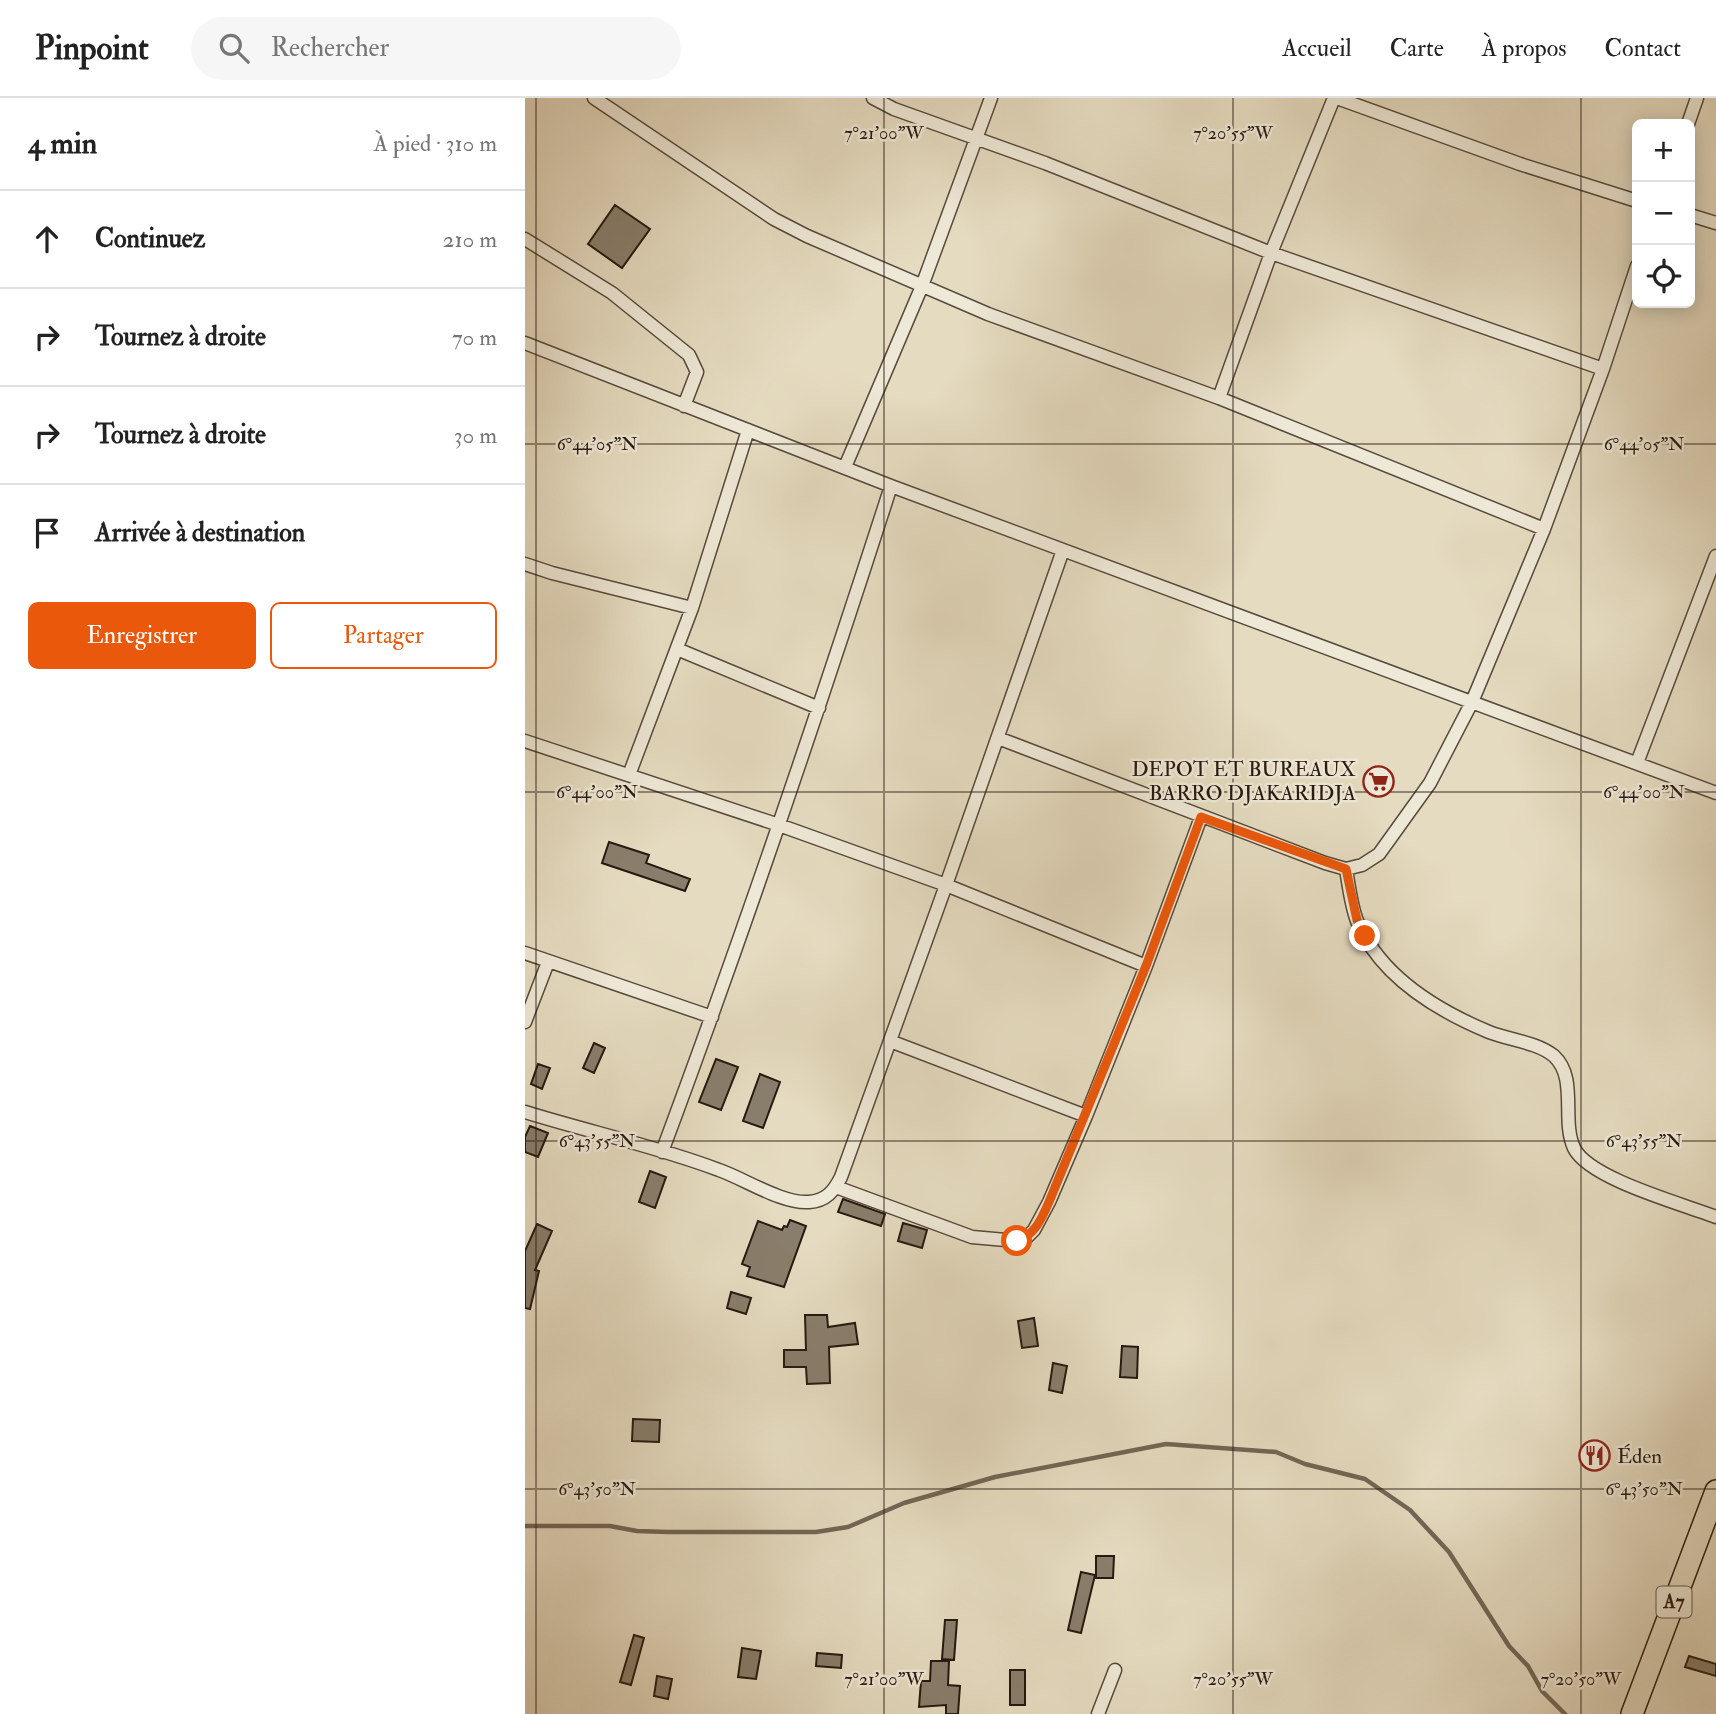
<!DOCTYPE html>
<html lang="fr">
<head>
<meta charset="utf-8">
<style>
	:root { --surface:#fff; --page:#f6f6f6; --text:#222; --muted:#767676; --line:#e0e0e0; --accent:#ea580c }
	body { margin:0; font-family:"IM FELL Double Pica",serif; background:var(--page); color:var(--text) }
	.controls { position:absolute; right:21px; top:21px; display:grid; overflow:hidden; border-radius:10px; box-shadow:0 4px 18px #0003 }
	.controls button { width:63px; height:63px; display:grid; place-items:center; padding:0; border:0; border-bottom:2px solid var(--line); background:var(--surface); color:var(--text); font:35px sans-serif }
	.stop { position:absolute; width:21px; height:21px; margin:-16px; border:5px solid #ea580c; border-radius:50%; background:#fff }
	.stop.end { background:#ea580c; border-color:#fff; box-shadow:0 2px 7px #0008 }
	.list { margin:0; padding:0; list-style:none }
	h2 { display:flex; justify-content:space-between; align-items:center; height:91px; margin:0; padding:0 28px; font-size:30px }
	h2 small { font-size:23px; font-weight:400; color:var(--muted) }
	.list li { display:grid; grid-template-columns:46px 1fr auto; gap:21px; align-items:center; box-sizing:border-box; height:98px; padding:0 28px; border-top:2px solid var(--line) }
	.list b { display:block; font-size:26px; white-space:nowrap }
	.list em { font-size:23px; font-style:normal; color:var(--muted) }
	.actions { display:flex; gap:14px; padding:21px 28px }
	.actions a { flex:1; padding:16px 0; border:2px solid var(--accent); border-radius:10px; text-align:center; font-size:24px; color:var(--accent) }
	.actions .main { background:var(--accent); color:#fff }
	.icon { flex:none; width:38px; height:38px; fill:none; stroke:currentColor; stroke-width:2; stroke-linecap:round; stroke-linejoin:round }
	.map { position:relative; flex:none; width:1191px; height:1616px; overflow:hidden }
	header { display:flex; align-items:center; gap:42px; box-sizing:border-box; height:98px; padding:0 35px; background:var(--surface); border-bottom:2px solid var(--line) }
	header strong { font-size:33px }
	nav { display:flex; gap:38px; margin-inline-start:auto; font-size:24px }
	.search { width:490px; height:63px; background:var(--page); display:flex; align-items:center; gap:18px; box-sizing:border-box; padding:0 24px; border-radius:38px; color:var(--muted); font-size:26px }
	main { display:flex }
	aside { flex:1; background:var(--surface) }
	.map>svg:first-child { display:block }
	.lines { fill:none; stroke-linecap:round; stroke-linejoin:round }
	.stream { stroke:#726656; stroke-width:4.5 }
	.building { fill:#897e6c; stroke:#261910; stroke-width:2 }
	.minor-casing { stroke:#564a3c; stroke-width:15 }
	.trunk-casing { stroke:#261910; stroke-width:24 }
	.minor { stroke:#eee8d6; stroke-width:12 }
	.trunk { stroke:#e5dbc0; stroke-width:21 }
	.route { stroke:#ea580c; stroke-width:9 }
	.ticks { fill:none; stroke:#261910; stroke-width:2; stroke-opacity:0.45 }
	.labels { text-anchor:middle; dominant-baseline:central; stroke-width:5; stroke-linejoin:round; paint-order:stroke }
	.shield { fill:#eee8d6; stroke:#62574b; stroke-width:2 }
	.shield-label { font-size:19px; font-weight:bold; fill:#261910 }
	.poi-label { font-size:21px; fill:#261910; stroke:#eee8d6; text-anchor:end }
	.ticks-label { font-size:18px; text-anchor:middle; fill:#261910; stroke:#eee8d6; stroke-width:5; stroke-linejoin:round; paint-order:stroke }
</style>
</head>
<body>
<header>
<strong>Pinpoint</strong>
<div class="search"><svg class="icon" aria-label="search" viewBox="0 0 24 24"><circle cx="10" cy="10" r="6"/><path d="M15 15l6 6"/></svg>Rechercher</div>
<nav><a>Accueil</a><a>Carte</a><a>À propos</a><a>Contact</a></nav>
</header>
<main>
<aside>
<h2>4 min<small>À pied · 310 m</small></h2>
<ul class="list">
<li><svg class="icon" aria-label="ahead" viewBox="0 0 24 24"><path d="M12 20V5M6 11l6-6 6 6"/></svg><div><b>Continuez</b></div><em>210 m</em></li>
<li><svg class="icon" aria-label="right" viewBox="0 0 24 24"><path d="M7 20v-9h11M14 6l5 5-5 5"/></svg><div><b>Tournez à droite</b></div><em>70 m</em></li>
<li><svg class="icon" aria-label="right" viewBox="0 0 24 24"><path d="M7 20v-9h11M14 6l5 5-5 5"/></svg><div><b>Tournez à droite</b></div><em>30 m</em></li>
<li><svg class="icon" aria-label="arrive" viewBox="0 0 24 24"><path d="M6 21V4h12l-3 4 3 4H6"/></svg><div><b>Arrivée à destination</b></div></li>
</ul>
<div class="actions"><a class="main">Enregistrer</a><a>Partager</a></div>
</aside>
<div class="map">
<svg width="1191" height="1616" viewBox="0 0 1191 1616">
	<rect width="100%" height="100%" fill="#e5dbc0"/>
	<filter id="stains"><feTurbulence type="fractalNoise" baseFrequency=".00286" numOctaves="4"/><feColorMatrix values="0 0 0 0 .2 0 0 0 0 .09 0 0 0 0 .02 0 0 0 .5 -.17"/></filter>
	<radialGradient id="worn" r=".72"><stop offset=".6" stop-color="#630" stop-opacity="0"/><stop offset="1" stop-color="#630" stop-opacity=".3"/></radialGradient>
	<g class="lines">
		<!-- stream -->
		<path class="stream" d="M0 1428H85L112 1433 143 1434H291L323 1429 379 1405 470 1379 641 1346 751 1354 780 1366 840 1381 885 1412 924 1454 984 1548 1003 1568 1017 1593 1040 1616"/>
	</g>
	<!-- building -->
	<path class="building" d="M90 107 125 131 97 170 63 146Z
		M84 744 124 757 121 765 165 781 160 793 77 765Z
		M69 945 80 950 69 975 58 970Z
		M191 961 213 969 196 1012 174 1004Z
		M13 966 25 970 17 991 6 986Z
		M235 976 255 984 238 1030 218 1023Z
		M5 1028 23 1035 13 1059 0 1054V1039Z
		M125 1073 141 1079 130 1110 114 1104Z
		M318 1101 360 1116 356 1128 313 1114Z
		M265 1122 281 1128 259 1189 222 1178 225 1169 217 1166 233 1123 257 1132 259 1128 262 1129Z
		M378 1125 402 1132 397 1150 373 1143Z
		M12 1126 27 1133 10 1172 14 1173 5 1211 0 1210V1153Z
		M206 1194 226 1200 221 1216 202 1210Z
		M280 1217H302L303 1229 330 1225 333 1246 304 1249 305 1285 282 1286 281 1269H259V1252H281Z
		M509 1220 513 1248 497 1250 493 1223Z
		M597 1248 613 1249 612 1280 595 1279Z
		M528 1265 542 1268 537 1295 524 1292Z
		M108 1321 135 1322 134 1344 107 1343Z
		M571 1458H589L588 1480H571Z
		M556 1474 570 1477 556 1535 543 1532Z
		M420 1522H432L429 1562 417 1561Z
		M109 1537 119 1540 106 1587 95 1584Z
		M217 1550 236 1553 231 1581 213 1579Z
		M292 1555 317 1557 316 1570 291 1568Z
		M1164 1558 1191 1566V1578L1160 1569Z
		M406 1563H424L423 1587 435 1588 433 1616H421V1607L394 1609 396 1583H405Z
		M485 1572H500V1607H485Z
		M132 1578 147 1581 143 1601 129 1598Z"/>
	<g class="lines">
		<defs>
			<path id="minor" d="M69 0 249 121 282 138 463 216 694 300 1019 431
				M348 0 369 11 520 65 746 155 1078 271
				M812 0 995 66 1112 103
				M1163 26 1172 0
				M1165 117 1191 125
				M0 141 87 195 164 257 172 274 159 308
				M0 245 366 388 1191 695
				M694 300 746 155 809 0
				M320 369 397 188 466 0
				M0 466 27 475 167 510
				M152 551 294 610
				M473 640 800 765 821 771 837 767 854 756 905 685 947 604 1019 431 1078 271 1112 168
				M0 643 254 727 421 787 621 868
				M1112 665 1191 458
				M104 677 167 510 223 332
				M821 771C824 789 826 807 832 823 855 878 911 912 964 934 984 942 1012 944 1029 958 1053 980 1036 1022 1049 1050 1064 1081 1158 1106 1191 1119
				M0 855 187 919
				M0 924 23 864
				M365 943 561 1018
				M0 1014C64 1034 131 1048 194 1072 220 1081 257 1106 284 1104 301 1103 309 1093 316 1079L421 787 538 452
				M137 1054C219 834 294 612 366 388
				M311 1089 447 1139 492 1143 501 1140 509 1132 524 1104 561 1018 621 868 676 719
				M573 1616 590 1572"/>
			<path id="trunk" d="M1107 1616 1191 1393"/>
		</defs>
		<!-- minor casing -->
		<use href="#minor" class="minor-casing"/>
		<!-- trunk casing -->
		<use href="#trunk" class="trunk-casing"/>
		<!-- minor -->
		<use href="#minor" class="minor"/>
		<!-- trunk -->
		<use href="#trunk" class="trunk"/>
	</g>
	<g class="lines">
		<!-- route -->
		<path class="route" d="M492 1143C510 1137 517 1120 524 1104L621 868 676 719 821 771 832 822 840 838"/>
	</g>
	<!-- ticks -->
	<path class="ticks" d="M11 0V1616M359 0V1616M708 0V1616M1056 0V1616M0 346H1191M0 694H1191M0 1043H1191M0 1391H1191"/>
	<!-- icons -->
	<defs>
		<symbol id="supermarket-ring" viewBox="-11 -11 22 22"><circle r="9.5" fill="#eee8d6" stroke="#8f2418" stroke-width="1.5"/><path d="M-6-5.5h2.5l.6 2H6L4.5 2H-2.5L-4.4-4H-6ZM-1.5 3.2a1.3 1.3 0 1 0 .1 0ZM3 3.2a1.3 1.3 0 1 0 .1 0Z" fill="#8f2418"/></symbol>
		<symbol id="restaurant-ring" viewBox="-11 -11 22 22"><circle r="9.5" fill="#eee8d6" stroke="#8f2418" stroke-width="1.5"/><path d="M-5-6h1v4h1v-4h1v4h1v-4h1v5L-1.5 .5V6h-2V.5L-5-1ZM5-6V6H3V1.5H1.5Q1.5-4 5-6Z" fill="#8f2418"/></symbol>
	</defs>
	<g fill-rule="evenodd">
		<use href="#supermarket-ring" x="836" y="666" width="35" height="35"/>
		<use href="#restaurant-ring" x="1052" y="1340" width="35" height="35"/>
	</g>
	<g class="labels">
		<!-- shield labels -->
		<rect class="shield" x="1131.5" y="1488.5" width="35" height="31" rx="5"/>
		<g class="shield-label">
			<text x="1149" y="1504">A7</text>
		</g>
		<!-- poi labels -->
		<g class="poi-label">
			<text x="831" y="671">DEPOT ET BUREAUX<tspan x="831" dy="24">BARRO DJAKARIDJA</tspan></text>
			<text x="1092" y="1358" text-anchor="start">Éden</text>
		</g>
	</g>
	<g class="ticks-label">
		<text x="359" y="41">7°21'00"W</text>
		<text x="708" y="41">7°20'55"W</text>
		<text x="72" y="352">6°44'05"N</text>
		<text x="1119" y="352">6°44'05"N</text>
		<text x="72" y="700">6°44'00"N</text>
		<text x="1119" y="700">6°44'00"N</text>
		<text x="72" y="1049">6°43'55"N</text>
		<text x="1119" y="1049">6°43'55"N</text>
		<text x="72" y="1397">6°43'50"N</text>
		<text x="1119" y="1397">6°43'50"N</text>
		<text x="359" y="1587">7°21'00"W</text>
		<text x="708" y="1587">7°20'55"W</text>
		<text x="1056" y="1587">7°20'50"W</text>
	</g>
	<rect width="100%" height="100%" filter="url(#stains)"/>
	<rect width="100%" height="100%" fill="url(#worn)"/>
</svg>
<div class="controls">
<button>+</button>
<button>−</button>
<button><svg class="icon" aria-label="locate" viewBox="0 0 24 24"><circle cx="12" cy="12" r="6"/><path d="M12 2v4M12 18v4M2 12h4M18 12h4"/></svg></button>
</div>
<div class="stop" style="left:492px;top:1143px"></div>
<div class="stop end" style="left:840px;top:838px"></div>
</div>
</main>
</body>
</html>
